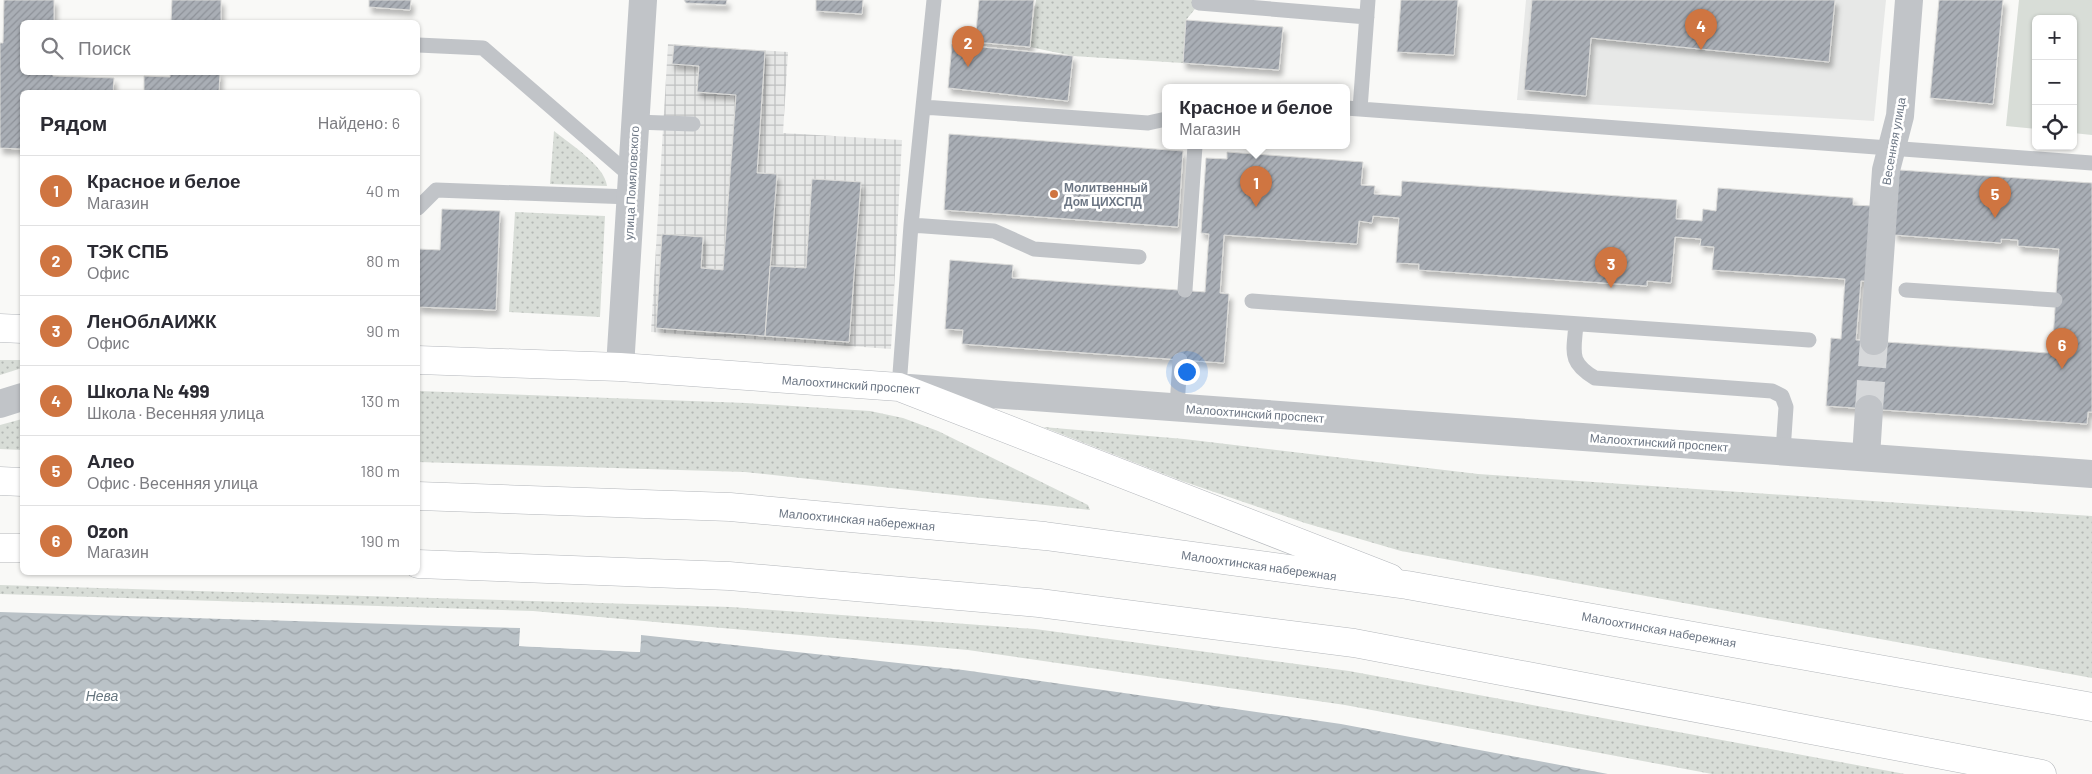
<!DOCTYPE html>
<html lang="ru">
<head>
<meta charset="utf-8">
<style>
	:root { --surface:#fff; --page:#f2f2f3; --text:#2b2b33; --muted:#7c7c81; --line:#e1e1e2; --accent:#cf7541 }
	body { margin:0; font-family:Barlow,sans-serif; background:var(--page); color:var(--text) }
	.controls { position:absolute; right:15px; top:15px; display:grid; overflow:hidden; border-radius:8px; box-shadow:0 1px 4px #0004 }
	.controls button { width:45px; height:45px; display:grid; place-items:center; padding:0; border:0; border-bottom:1px solid var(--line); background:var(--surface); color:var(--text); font:25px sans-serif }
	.you { position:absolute; left:1186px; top:371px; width:18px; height:18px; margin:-12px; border:4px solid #fff; border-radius:50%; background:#1a73e8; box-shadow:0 0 0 8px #1a73e833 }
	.badge { display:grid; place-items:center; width:32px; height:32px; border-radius:50%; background:var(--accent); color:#fff; font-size:16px; font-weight:700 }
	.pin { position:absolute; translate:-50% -41px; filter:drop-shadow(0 1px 2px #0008) }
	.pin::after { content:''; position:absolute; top:26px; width:18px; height:15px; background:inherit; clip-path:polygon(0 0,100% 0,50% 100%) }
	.popup { position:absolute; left:1162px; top:84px; width:188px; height:65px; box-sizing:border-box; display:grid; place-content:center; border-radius:8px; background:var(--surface); filter:drop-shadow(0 1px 4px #0005); font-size:16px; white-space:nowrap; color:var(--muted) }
	.popup b { font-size:19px; color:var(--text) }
	.popup::after { content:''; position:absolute; left:50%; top:100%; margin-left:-10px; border:10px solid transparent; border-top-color:var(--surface) }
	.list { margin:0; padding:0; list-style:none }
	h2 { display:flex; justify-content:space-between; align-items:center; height:65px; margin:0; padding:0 20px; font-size:21px }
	h2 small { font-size:16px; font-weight:400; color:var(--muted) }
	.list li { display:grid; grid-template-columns:32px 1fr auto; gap:15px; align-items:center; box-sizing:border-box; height:70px; padding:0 20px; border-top:1px solid var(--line) }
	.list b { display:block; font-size:19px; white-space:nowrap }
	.list p { margin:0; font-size:16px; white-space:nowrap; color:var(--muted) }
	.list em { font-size:16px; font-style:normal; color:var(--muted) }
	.icon { flex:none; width:28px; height:28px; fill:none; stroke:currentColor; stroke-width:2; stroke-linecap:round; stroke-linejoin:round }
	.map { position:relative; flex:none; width:2092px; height:774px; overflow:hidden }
	.search { position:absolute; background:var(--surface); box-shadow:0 1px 4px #0004; left:20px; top:20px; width:400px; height:55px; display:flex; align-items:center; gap:12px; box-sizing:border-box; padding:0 18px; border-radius:8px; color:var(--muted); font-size:19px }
	.panel { position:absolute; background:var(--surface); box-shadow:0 1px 4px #0004; left:20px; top:90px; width:400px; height:485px; border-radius:8px }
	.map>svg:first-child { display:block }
	.built { fill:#e7e8e7 }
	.industrial { fill:url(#industrial-grid) }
	.grass { fill:url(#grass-dots) }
	.park { fill:#d8ddd7 }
	.water { fill:url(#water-waves) }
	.pier { fill:#f9f9f7 }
	.building { fill:url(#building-hatch); stroke:#dbdbd9; filter:url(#shadow) }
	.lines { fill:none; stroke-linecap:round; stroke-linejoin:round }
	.street-tunnel { stroke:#d6d8da; stroke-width:28; stroke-dasharray:28 14; stroke-linecap:butt }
	.secondary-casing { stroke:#b4b7bc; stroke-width:29 }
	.primary-casing { stroke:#b3b6ba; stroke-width:29 }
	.lane { stroke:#c1c4c8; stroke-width:15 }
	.street { stroke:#c1c4c8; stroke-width:28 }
	.secondary { stroke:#fff; stroke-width:28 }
	.primary { stroke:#fff; stroke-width:28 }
	.poi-dot { fill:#cf7541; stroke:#fff; stroke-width:2 }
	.labels { text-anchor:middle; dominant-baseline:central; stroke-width:5; stroke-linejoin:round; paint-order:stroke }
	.street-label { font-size:12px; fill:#6c7684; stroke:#fff }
	.poi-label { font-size:12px; font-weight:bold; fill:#6c7684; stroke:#fff; text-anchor:start }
	.water-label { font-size:14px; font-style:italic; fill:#67767f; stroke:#fff }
</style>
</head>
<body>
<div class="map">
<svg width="2092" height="774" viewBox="0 0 2092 774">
	<defs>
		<pattern id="industrial-grid" width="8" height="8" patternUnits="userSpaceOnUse" patternTransform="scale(1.25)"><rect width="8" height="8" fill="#e7e8e7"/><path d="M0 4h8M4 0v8" fill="none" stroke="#bfc1c1"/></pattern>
		<pattern id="grass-dots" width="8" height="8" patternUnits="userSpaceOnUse" patternTransform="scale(1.25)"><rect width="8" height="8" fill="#d8ddd7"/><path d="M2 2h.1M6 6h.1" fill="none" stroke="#b3b8b4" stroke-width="1.8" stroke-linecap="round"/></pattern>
		<pattern id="water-waves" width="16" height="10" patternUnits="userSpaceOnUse" patternTransform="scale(1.25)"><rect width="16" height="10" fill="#bac2c7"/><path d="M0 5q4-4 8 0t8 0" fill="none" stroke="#9ba2a7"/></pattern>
		<pattern id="building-hatch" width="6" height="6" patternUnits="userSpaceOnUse" patternTransform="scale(1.25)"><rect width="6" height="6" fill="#a9aeb5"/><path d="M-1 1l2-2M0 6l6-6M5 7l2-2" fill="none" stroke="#8e9299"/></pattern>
		<filter id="shadow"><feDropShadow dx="3" dy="5.5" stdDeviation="2.5" flood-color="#0004"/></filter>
	</defs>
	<rect width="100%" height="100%" fill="#f9f9f7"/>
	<!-- built -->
	<path class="built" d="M1526 0H1886L1874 121 1517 100Z"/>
	<!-- industrial -->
	<path class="industrial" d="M668 44 788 52 783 133 902 140 891 349 651 332Z"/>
	<!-- grass -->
	<path class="grass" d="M1036 0H1248L1199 4 1186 20 1183 63 1073 56 1030 47Z
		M554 131C570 144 605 166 607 186L550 184Z
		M515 212 605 216 600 317 509 312Z
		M0 360H22V368L0 375Z
		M418 391 746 403 870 411 903 418 938 431 1088 505 1090 510 745 472 418 462Z
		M22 419V450L0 449V425Z
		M1043 427 1184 439 1478 474 2092 516V678L1401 551 1305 523 1182 481Z
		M0 585 731 607 1035 629 1349 671 1905 774H1712L1345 705 968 650 533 611 0 594Z"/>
	<!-- park -->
	<path class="park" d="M2019 0H2092V135L2073 133V19H2036V129L2006 126Z"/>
	<!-- water -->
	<path class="water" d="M0 612 520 628V646L640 652 641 635 963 670 1341 724 1608 774H0Z"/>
	<!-- pier -->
	<path class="pier" d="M520 628H523L522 643 638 649 639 635H641L640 652 519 646Z"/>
	<!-- building -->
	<path class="building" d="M4 0H54V22H22V72H53V76L114 78 113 92H22V149L0 148V43H3Z
		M172 0H221V22H171Z
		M369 0H411L410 10 369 7Z
		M684 0H727L726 5 686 3Z
		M816 0H863L862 14 816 11Z
		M1034 0 1030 47 975 42 979 0Z
		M1401 0H1458L1454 55 1397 52Z
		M1532 0H1835L1829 62 1591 38 1586 96 1524 90Z
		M1939 0H2003L1993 104 1930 98Z
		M1186 20 1283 27 1279 70 1183 63Z
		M952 44 1073 56 1068 101 948 88Z
		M674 45 765 51 757 173 777 174 765 336 656 328 662 234 703 237 701 268 723 270 736 95 697 92 699 66 672 64Z
		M170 72H220L219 92H144V76L170 77Z
		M949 134 1183 151 1178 227 944 210Z
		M1227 152 1363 162 1361 185 1375 186 1374 194 1401 196 1402 181 1677 200 1676 219 1702 221 1703 209 1716 211 1718 188 1853 198V205L1873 206 1868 281H1861L1856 340 2048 353 2049 338 2053 339 2059 249 2018 246V240L2001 239V243L1894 235 1899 170 2092 183V412H2088L2087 424 1826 406 1831 338 1841 339 1845 279 1712 270 1714 247 1700 246 1701 239 1675 237 1671 283 1647 281V286L1419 270V264L1396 263 1399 218 1373 216 1372 223 1359 221 1357 244 1224 235 1220 293 1229 294 1224 363 962 344 963 330 945 329 950 260 1013 265 1012 278 1205 292 1209 234 1201 233 1206 158 1227 159Z
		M812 179 861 182 849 342 765 336 770 266 806 268Z
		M442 209 500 211 496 310 418 307V249L440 250Z"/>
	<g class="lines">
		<!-- street-tunnel -->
		<path class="street-tunnel" d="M1869 409 1874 341"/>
		<defs>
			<path id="secondary" d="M0 328 22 329
				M418 360 620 367 899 387 1390 578"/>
			<path id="primary" d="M0 481 22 482
				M418 496 730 507 1045 536 1407 585 2092 707
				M0 548H22
				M418 564 729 576 1039 603 1354 643 2042 774"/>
		</defs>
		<!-- secondary casing -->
		<use href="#secondary" class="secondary-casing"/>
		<!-- primary casing -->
		<use href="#primary" class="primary-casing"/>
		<!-- lane -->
		<path class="lane" d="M1199 3 1367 17
			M418 45 483 48 632 177
			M923 107 934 0
			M1346 108 2092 163
			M1360 109 1368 0
			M635 122 693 124
			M418 208 436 190 631 197
			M911 225 994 231 1034 249 1139 257
			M1185 290 1195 146
			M1906 290 2055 300
			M1252 301 1809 340
			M1576 324C1574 352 1568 362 1595 378L1772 391 1782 396 1786 407 1783 451
			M899 387 911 225 923 107 1148 123 1166 119
			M1177 407 1180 360"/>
		<!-- street -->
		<path class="street" d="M1874 341 1886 170 1900 116 1909 0
			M620 367 643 0
			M909 388 2092 474
			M0 404 22 397
			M1866 457 1869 409"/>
		<!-- secondary -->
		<use href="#secondary" class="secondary"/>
		<!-- primary -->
		<use href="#primary" class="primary"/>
	</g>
	<!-- markers -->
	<circle class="poi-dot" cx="1054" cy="194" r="5"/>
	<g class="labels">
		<!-- street labels -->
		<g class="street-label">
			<text transform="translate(1893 141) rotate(-80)">Весенняя улица</text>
			<text transform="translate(631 183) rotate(-87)">улица Помяловского</text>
			<text transform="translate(851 384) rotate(4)">Малоохтинский проспект</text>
			<text transform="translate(1255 413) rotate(4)">Малоохтинский проспект</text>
			<text transform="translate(1659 442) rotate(4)">Малоохтинский проспект</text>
			<text transform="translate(857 519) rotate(5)">Малоохтинская набережная</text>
			<text transform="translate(1259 565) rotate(8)">Малоохтинская набережная</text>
			<text transform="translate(1659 629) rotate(10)">Малоохтинская набережная</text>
		</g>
		<!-- poi labels -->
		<g class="poi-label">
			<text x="1064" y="187">Молитвенный<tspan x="1064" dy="14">Дом ЦИХСПД</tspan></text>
		</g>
		<!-- water labels -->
		<g class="water-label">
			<text x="102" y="695">Нева</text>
		</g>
	</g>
</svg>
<div class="controls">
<button>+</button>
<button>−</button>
<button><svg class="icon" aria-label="locate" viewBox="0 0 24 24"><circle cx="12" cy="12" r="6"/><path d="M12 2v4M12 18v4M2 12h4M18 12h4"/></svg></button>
</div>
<div class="you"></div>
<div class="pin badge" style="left:1256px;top:207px">1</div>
<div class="popup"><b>Красное и белое</b>Магазин</div>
<div class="pin badge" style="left:968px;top:67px">2</div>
<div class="pin badge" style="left:1611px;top:288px">3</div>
<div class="pin badge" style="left:1701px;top:50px">4</div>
<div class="pin badge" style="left:1995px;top:218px">5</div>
<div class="pin badge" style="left:2062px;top:369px">6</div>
<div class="search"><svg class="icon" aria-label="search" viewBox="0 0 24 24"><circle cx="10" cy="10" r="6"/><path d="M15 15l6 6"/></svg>Поиск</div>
<section class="panel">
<h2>Рядом<small>Найдено: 6</small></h2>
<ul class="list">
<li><span class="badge">1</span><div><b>Красное и белое</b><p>Магазин</p></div><em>40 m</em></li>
<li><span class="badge">2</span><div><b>ТЭК СПБ</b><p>Офис</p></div><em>80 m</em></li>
<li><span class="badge">3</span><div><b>ЛенОблАИЖК</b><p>Офис</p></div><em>90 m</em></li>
<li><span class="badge">4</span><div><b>Школа № 499</b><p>Школа · Весенняя улица</p></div><em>130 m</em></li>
<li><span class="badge">5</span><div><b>Алео</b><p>Офис · Весенняя улица</p></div><em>180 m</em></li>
<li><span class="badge">6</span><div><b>Ozon</b><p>Магазин</p></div><em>190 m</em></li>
</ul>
</section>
</div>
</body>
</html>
